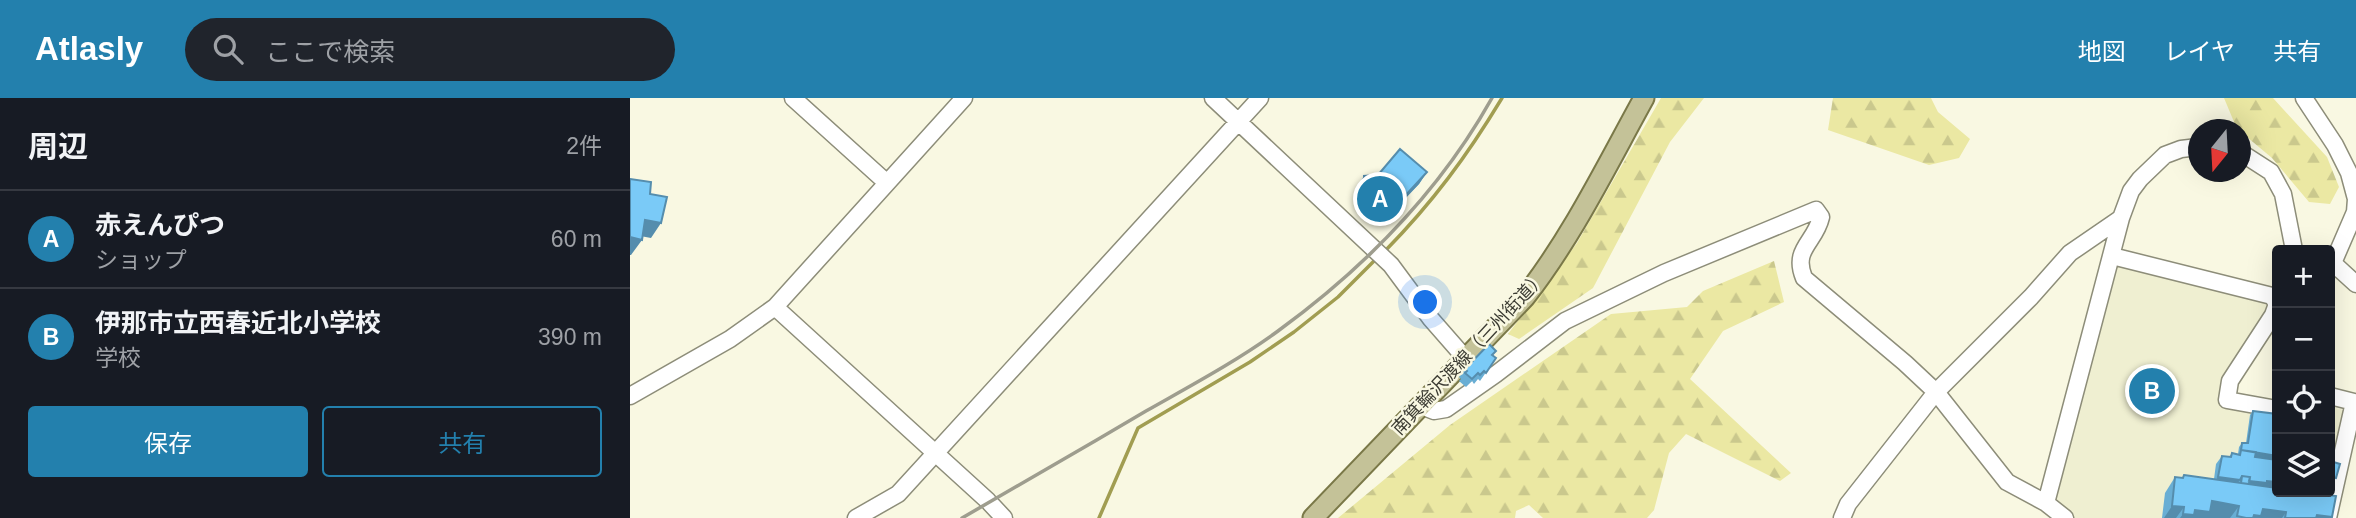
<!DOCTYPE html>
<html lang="ja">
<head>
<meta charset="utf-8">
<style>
	:root { --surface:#171b24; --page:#20242c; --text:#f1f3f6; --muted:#9ea1a6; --line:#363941; --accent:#2380ad }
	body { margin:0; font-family:Helvetica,"Noto Sans JP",sans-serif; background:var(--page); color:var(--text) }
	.controls { position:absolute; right:21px; bottom:21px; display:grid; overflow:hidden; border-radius:7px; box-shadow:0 7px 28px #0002 }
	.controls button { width:63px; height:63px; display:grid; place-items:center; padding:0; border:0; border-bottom:2px solid var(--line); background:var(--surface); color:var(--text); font:35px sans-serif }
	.compass { position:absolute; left:1558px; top:21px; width:63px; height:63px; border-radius:50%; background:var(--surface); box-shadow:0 7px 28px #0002; rotate:198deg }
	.you { position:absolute; left:796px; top:205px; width:24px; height:24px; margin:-18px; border:5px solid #fff; border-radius:50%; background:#1a73e8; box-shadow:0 0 0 10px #1a73e833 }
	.badge { display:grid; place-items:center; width:46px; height:46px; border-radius:50%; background:var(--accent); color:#fff; font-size:23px; font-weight:700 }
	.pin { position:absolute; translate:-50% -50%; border:4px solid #fff; box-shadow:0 2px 7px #0006 }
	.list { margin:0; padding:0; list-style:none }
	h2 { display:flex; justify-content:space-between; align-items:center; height:91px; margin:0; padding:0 28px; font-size:30px }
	h2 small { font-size:23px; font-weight:400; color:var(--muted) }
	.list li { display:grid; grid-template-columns:46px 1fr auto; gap:21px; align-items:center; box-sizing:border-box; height:98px; padding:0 28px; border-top:2px solid var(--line) }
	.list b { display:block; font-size:26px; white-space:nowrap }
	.list p { margin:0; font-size:23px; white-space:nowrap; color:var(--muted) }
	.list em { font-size:23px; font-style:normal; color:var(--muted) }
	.actions { display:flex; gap:14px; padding:21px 28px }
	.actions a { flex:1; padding:16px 0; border:2px solid var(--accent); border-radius:7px; text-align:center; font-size:24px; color:var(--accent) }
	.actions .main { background:var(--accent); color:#fff }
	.icon { flex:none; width:38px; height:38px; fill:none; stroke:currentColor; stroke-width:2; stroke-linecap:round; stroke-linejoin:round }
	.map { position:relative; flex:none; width:1726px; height:420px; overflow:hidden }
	header { display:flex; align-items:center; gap:42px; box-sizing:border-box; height:98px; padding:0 35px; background:var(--accent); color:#fff }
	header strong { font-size:33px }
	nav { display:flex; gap:38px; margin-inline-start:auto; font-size:24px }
	.search { width:490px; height:63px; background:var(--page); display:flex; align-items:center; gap:18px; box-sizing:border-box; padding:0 24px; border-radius:38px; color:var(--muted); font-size:26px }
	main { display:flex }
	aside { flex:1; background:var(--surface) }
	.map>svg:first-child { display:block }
	.built { fill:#efefd1 }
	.forest { fill:url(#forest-firs) }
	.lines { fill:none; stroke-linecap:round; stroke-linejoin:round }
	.stream { stroke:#a19d51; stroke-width:3.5 }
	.minor-casing { stroke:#8d8d79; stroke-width:19 }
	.major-casing { stroke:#7a7848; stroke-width:23 }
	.minor { stroke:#fff; stroke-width:16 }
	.major { stroke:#c4c298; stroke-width:19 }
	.rail { stroke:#9e9d8e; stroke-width:3.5 }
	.wall { fill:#69aed4 }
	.shaded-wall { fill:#558dad }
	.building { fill:#7acaf7; stroke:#558dad; stroke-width:2 }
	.labels { text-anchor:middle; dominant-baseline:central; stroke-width:5; stroke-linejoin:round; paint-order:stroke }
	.street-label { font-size:18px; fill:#3c3c33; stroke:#f9f8e2 }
</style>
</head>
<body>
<header>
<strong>Atlasly</strong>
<div class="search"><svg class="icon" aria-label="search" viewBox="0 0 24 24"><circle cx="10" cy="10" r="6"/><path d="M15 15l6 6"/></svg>ここで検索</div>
<nav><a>地図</a><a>レイヤ</a><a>共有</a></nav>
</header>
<main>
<aside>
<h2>周辺<small>2件</small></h2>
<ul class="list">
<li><span class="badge">A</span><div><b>赤えんぴつ</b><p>ショップ</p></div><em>60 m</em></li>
<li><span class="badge">B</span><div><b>伊那市立西春近北小学校</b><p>学校</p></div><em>390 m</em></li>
</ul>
<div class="actions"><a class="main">保存</a><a>共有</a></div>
</aside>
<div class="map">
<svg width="1726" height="420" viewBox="0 0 1726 420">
	<defs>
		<pattern id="forest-firs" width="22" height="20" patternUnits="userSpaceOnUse" patternTransform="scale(1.75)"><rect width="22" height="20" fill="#ebe8a3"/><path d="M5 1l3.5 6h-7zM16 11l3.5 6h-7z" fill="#cac88d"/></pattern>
	</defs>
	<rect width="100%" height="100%" fill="#f9f8e2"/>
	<!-- built -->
	<path class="built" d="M1486 164 1633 202 1638 206 1640 210 1591 303 1647 316V394H1700V309L1711 311 1716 316 1696 420H1440L1421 405Z"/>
	<!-- forest -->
	<path class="forest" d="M1031 0H1074L1040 44 963 190 889 241 878 236 947 145Z
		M1203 0H1301L1308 14 1340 41 1329 60 1299 67 1198 32Z
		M1594 0H1643L1697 59 1709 89 1700 106 1679 104 1642 60 1611 34 1610 32 1607 31Z
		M1144 163 1154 204 1093 233 1060 281 1161 375 1150 383 1056 336 1039 355 1024 412 1017 420H913L899 407 886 413 885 420H708L820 327 981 216 1057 209 1073 193Z"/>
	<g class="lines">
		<!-- stream -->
		<path class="stream" d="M755 153C803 104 837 58 872 0
			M469 420 508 330 620 264 664 234 708 199 747 160"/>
		<defs>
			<path id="minor" d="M163 0 257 85
				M583 0 761 167 801 221 836 261
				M1674 0 1705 47 1719 75 1726 101 1725 114 1700 172
				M1610 54 1641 74 1653 96 1664 152
				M1482 158 1642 198 1647 206 1643 217 1600 283 1597 302 1647 311
				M1704 166 1726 186
				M145 209 358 403
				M0 298 100 241 145 209 334 0
				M791 308 804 313 816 311 866 276 935 223 1034 175 1186 112 1191 119C1185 145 1162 151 1174 180L1275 265 1306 294 1377 384 1416 405 1435 420
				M360 405 374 420
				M1416 405 1491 120 1501 93 1510 81 1535 57 1551 51 1568 49
				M226 420 268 396 630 0
				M1212 420 1218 406 1306 294 1401 199 1440 155 1491 120
				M1698 420 1724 304 1700 298"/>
			<path id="major" d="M683 420 895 199C942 139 977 67 1014 0"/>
		</defs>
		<!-- minor casing -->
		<use href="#minor" class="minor-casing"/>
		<!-- major casing -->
		<use href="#major" class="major-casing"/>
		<!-- minor -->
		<use href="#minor" class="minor"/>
		<!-- major -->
		<use href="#major" class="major"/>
		<!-- rail -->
		<path class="rail" d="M332 420C394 384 455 349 516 313 560 288 607 263 648 233 733 171 810 93 862 0"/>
	</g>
	<!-- wall -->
	<path class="wall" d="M797 74 789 86 753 124 740 113H727L726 90 734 78Z
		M866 253 863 257 866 260 850 283 848 281 844 286 842 283 836 289 829 283 831 281 829 279 835 271Z
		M1623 313 1647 394 1702 419V420H1532L1535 395 1545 379 1552 380 1554 377 1584 381 1586 366 1592 358 1599 359 1602 355 1608 356 1609 349 1612 345H1616L1620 317Z"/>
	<!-- shaded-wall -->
	<path class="shaded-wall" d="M797 74 789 86 753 124 762 112Z
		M735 101H749L740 113H727Z
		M15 122 31 125 21 140 5 137Z
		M0 139 12 142 1 157H0Z
		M1611 353 1647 358V363L1610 358Z
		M1700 378 1706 380 1700 389Z
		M1588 379 1610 382 1604 390 1583 387Z
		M1612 382 1647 384V392L1610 389Z
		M1582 403 1609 408 1600 420H1550L1553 416 1565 412Z
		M1542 408 1554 409 1546 420H1534Z
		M1633 411 1656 414 1652 420H1622L1624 417Z
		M1687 417 1702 419V420H1685Z"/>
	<!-- building -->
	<path class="building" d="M770 51 797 74 762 112 749 101H735L734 78 748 77Z
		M0 81 21 84 20 96 37 99 31 125 15 122 12 142 0 139Z
		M859 246 866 253 862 257 866 260 856 275 854 273 850 277 848 275 842 281 835 275 837 273 835 271Z
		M1623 313 1647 316V358L1611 352V353L1612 345H1618Z
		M1611 352 1626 354 1625 359 1647 362V384L1637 383V385L1619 383 1620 379 1612 378 1610 382 1588 379 1592 358 1601 359 1602 355 1610 357Z
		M1700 363 1710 366 1706 380 1700 378Z
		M1554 377 1647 390V394H1675L1706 398 1702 419 1687 417 1686 420H1655L1656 414 1633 411 1631 418 1624 417 1623 420H1616L1607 418 1609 408 1582 403 1580 414 1565 412 1564 417 1553 416 1554 409 1542 408 1545 379 1553 380Z
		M1612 378 1620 379 1619 386 1611 385Z"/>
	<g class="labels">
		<!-- street labels -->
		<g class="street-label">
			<text transform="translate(839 255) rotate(-47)">南箕輪沢渡線（三州街道）</text>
		</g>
	</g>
</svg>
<div class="controls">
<button>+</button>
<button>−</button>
<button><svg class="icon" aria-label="locate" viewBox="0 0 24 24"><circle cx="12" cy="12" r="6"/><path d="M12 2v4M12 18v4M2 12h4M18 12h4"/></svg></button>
<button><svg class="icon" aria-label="layers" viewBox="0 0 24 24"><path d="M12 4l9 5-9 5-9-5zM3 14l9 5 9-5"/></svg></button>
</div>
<svg class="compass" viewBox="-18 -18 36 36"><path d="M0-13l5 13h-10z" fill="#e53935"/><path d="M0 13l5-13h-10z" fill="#9ea1a6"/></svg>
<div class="you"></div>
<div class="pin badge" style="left:750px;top:101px">A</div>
<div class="pin badge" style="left:1522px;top:293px">B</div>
</div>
</main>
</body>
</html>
